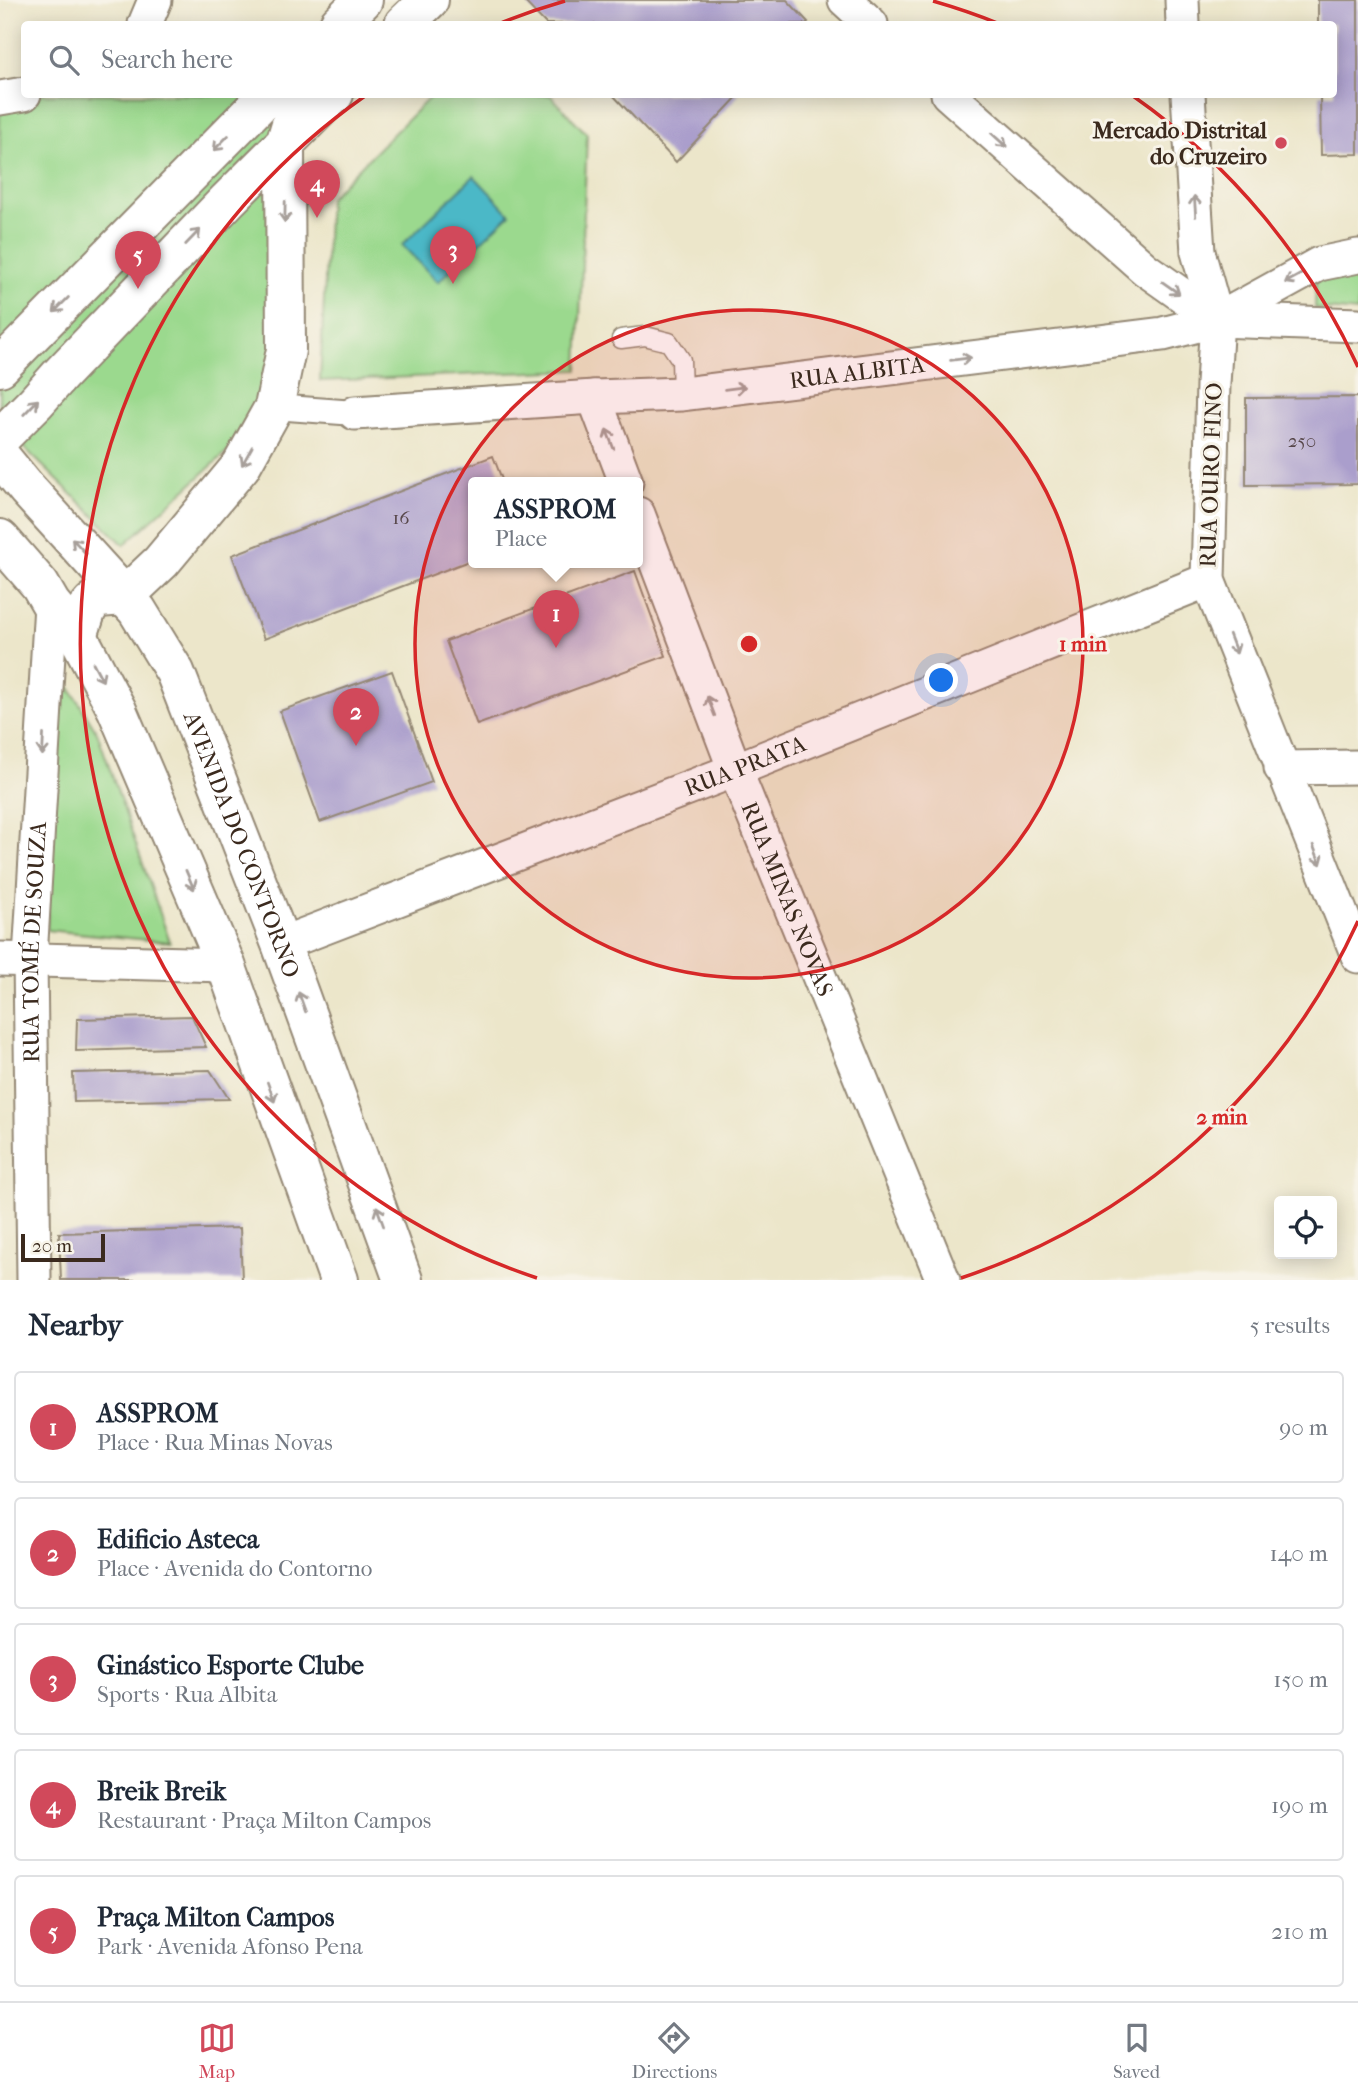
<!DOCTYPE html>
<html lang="en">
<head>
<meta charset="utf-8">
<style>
	:root { --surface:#fff; --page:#f6f6f7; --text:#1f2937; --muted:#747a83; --line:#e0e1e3; --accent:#d1495b }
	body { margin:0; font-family:"IM FELL French Canon",serif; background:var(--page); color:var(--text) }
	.controls { position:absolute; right:21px; bottom:21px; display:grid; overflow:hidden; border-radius:7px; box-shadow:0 4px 18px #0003 }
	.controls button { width:63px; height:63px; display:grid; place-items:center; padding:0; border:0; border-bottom:2px solid var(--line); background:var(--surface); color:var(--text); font:35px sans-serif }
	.scale { position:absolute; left:21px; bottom:18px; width:84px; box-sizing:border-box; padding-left:7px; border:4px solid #3b2a1e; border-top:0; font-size:19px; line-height:24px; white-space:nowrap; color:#3b2a1e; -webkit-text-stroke:5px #f7f3e8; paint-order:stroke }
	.you { position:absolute; left:942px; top:681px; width:24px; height:24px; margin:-18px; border:5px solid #fff; border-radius:50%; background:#1a73e8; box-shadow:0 0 0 10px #1a73e833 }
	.badge { display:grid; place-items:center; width:46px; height:46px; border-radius:50%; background:var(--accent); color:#fff; font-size:23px; font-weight:700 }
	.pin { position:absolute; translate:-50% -58px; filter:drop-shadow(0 2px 4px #0008) }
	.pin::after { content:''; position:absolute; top:37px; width:24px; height:21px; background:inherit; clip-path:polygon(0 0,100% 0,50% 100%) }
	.popup { position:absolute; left:468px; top:477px; width:175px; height:91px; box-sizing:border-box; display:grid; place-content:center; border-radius:7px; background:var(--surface); filter:drop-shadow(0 2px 5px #0005); font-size:23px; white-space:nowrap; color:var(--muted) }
	.popup b { font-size:26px; color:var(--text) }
	.popup::after { content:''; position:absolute; left:50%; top:100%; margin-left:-14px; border:14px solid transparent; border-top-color:var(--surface) }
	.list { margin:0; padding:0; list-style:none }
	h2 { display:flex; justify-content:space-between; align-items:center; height:91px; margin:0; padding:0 28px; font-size:30px }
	h2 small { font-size:23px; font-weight:400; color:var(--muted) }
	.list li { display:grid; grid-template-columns:46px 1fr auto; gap:21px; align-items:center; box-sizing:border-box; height:112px; margin:0 14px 14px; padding:0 14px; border:2px solid var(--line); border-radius:7px }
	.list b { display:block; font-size:26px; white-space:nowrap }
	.list p { margin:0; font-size:23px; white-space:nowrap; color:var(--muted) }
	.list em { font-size:23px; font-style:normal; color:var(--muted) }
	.icon { flex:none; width:38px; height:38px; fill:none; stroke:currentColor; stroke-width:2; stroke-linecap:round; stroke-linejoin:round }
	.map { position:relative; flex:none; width:1358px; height:1280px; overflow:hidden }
	.search { position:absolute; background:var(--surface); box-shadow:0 4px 18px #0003; left:21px; right:21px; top:21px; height:77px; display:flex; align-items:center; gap:18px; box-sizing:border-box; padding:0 24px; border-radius:7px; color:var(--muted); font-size:26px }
	.sheet { height:721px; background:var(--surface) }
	nav { display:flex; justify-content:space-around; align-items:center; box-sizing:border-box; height:98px; border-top:2px solid var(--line); background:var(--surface); font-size:19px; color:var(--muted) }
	nav a { display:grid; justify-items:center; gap:4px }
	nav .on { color:var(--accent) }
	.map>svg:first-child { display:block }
	.green { fill:#9bd98e; stroke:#6b8256; stroke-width:2 }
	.water { fill:#4bb8c7; stroke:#437172; stroke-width:2 }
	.building { fill:#aa9ecc }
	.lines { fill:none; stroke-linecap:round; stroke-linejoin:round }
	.service-casing { stroke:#948874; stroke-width:21 }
	.pedestrian-casing { stroke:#948874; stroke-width:28 }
	.minor-casing { stroke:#948874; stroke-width:37 }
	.secondary-casing { stroke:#948874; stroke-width:42 }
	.primary-casing { stroke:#948874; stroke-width:42 }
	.service { stroke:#fff; stroke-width:18 }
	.pedestrian { stroke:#fff; stroke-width:24 }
	.minor { stroke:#fff; stroke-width:33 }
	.secondary { stroke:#fff; stroke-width:38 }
	.primary { stroke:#fff; stroke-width:38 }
	.oneway { stroke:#a79f9a }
	.ring { fill:none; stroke:#d62828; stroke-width:3.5 }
	.poi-dot { fill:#d1495b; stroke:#f7f3e8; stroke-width:2.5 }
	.labels { text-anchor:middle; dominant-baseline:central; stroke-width:6; stroke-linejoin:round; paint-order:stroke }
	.number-label { font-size:19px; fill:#57474a }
	.poi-label { font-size:23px; font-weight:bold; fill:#3b2a1e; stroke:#f7f3e8; text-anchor:end }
	.street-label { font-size:23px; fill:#3b2a1e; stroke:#f7f3e8 }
	.centre { fill:#d62828; stroke:#f7f3e8; stroke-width:3.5 }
	.ring-label { font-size:21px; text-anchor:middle; font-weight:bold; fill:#d62828; stroke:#f7f3e8; stroke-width:6; stroke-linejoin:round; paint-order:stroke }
</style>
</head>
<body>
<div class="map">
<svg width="1358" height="1280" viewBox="0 0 1358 1280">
	<rect width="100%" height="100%" fill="#f7f3e8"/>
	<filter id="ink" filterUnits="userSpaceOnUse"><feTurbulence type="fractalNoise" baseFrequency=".0143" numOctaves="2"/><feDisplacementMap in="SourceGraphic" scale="14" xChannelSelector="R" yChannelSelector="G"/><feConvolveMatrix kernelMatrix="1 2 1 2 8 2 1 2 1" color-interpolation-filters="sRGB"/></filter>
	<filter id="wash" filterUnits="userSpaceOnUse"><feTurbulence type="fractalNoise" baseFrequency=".00686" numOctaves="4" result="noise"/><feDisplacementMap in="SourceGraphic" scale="28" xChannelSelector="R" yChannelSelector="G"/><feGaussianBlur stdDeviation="1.57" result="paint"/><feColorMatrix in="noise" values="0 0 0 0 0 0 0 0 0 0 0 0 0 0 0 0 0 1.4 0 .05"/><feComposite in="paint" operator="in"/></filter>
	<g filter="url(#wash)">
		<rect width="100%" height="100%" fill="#ece6ca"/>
		<!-- green -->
		<path class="green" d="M44 94 295 95 277 345 259 396 230 449 124 545 0 424V102Z
			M432 95H550L587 134 578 370 320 381 329 198Z
			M1358 270V312L1315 308 1316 280Z
			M54 662 97 732 170 942 47 930Z"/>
		<!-- water -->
		<path class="water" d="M474 176 510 214 438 282 402 245Z"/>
		<g id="blocks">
			<!-- building -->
			<path class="building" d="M523 0H787L808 22 806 24H546Z
				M1318 0H1358V154L1321 155 1320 94H1334V24H1318Z
				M612 94H740L676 162Z
				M1358 397V484L1246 485V398Z
				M493 456 503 482H474V559L264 639 232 555Z
				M635 571 666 656 477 725 446 641Z
				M392 671 432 782 320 822 280 711Z
				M192 1016 206 1047 76 1051 77 1019Z
				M210 1070 229 1099 74 1102 73 1073Z
				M240 1228 242 1280H61L59 1233Z"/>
		</g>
	</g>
	<g filter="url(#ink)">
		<use href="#blocks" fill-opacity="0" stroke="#948874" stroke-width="2"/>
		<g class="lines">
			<defs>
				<path id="service" d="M621 339 645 336 669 342 681 360 682 394"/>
				<path id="pedestrian" d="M274 407 355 413"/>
				<g id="minor">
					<path d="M845 0 871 24"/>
					<path d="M1182 0 1183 24"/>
					<path d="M145 24 155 0"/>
					<path d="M948 94 1145 269 1217 320"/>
					<path d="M1188 94 1198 252 1217 320 1213 384 1208 580 1358 956"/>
					<path d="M0 98 24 94"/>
					<path d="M1219 319 1319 264 1358 256"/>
					<path d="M594 397 626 482"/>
					<path id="s1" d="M355 413 594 397 682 394 1163 334 1217 320 1358 325"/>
					<path id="s2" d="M638 514 735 770 943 1280"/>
					<path d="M1281 768 1358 767"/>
					<path id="s3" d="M281 944 735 770 1208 580"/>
					<path d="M0 959 226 965"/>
					<path id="s4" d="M34 1280 30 958 51 604"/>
				</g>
				<path id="secondary" d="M339 24 363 0
					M404 24 429 0
					M0 367 269 94
					M0 438 36 402 61 374 227 201 334 94
					M78 636 87 609 92 603 98 598 125 596 161 562 241 466 274 407 286 350 285 144 300 94"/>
				<g id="primary">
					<path id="s5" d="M0 456 27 489 137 610 175 672 281 944 403 1280"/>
					<path d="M0 539 40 585 51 604 78 636 117 710 226 965 339 1280"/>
				</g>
			</defs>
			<!-- service casing -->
			<use href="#service" class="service-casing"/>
			<!-- pedestrian casing -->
			<use href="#pedestrian" class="pedestrian-casing"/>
			<!-- minor casing -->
			<use href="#minor" class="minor-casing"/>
			<!-- secondary casing -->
			<use href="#secondary" class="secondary-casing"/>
			<!-- primary casing -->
			<use href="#primary" class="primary-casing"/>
			<!-- service -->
			<use href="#service" class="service"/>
			<!-- pedestrian -->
			<use href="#pedestrian" class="pedestrian"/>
			<!-- minor -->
			<use href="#minor" class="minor"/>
			<!-- secondary -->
			<use href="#secondary" class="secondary"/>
			<!-- primary -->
			<use href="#primary" class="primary"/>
		</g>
		<!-- one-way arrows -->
		<defs><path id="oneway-shaft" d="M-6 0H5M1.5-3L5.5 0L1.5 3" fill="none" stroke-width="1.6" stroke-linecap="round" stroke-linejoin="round" transform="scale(1.75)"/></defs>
		<g class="oneway">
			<use href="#oneway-shaft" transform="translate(999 140) rotate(42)"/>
			<use href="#oneway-shaft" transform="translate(221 143) rotate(135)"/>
			<use href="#oneway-shaft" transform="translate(1195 206) rotate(-94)"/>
			<use href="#oneway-shaft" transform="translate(285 212) rotate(91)"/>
			<use href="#oneway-shaft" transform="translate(193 237) rotate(-46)"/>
			<use href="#oneway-shaft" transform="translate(1294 278) rotate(151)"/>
			<use href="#oneway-shaft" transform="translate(1171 288) rotate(35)"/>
			<use href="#oneway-shaft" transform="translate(61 305) rotate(135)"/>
			<use href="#oneway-shaft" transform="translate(961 359) rotate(-7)"/>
			<use href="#oneway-shaft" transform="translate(735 388) rotate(-7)"/>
			<use href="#oneway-shaft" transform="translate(31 407) rotate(-46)"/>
			<use href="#oneway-shaft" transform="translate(610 439) rotate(-111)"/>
			<use href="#oneway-shaft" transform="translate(247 456) rotate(119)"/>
			<use href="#oneway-shaft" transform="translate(79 546) rotate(-133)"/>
			<use href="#oneway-shaft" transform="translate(1233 644) rotate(69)"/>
			<use href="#oneway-shaft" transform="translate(98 672) rotate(62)"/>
			<use href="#oneway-shaft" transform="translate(711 706) rotate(-111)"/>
			<use href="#oneway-shaft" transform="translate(43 745) rotate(93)"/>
			<use href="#oneway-shaft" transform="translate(1317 855) rotate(68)"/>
			<use href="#oneway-shaft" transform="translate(190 880) rotate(67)"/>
			<use href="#oneway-shaft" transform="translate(302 1002) rotate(-110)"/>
			<use href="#oneway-shaft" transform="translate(271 1092) rotate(70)"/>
			<use href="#oneway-shaft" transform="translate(380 1216) rotate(-110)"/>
		</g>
	</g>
	<!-- distance rings -->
	<circle cx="749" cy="644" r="334" fill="#d62828" fill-opacity=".12"/>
	<g class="ring">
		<circle cx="749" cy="644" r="334"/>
		<path d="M1358 921A669 669 0 0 1 961 1278M537 1278A669 669 0 0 1 365 96M498 24A669 669 0 0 1 565 1M933 1A669 669 0 0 1 1000 24M1133 96A669 669 0 0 1 1358 367"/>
	</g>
	<!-- markers -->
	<circle class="poi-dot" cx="1281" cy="143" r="7"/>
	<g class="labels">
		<!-- number labels -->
		<g class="number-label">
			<text x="1302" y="441">250</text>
			<text x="401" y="518">16</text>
		</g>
		<!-- poi labels -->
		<g class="poi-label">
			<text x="1267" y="130">Mercado Distrital<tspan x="1267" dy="26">do Cruzeiro</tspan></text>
		</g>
		<!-- street labels -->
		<g class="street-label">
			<text stroke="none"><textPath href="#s1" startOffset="504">RUA ALBITA</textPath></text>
			<text transform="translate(1211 475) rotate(-88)">RUA OURO FINO</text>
			<text stroke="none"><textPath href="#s3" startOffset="497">RUA PRATA</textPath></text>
			<text stroke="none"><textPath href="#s5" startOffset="464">AVENIDA DO CONTORNO</textPath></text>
			<text stroke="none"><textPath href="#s2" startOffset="413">RUA MINAS NOVAS</textPath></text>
			<text stroke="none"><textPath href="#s4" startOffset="338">RUA TOMÉ DE SOUZA</textPath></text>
		</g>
	</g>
	<circle cx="749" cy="644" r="10" class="centre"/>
	<g class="ring-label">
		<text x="1083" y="651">1 min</text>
		<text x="1222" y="1124">2 min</text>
	</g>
</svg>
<div class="controls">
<button><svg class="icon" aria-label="locate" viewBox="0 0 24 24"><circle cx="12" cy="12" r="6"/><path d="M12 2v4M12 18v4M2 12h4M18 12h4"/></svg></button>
</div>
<div class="scale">20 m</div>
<div class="you"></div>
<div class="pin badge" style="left:556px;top:648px">1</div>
<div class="popup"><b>ASSPROM</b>Place</div>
<div class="pin badge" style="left:356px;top:746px">2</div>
<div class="pin badge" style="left:453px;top:284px">3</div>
<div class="pin badge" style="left:317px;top:218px">4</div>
<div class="pin badge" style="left:138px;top:289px">5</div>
<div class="search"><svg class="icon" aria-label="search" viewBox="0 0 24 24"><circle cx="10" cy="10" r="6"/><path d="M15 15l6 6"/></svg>Search here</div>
</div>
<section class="sheet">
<h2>Nearby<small>5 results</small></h2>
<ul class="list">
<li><span class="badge">1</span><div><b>ASSPROM</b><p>Place · Rua Minas Novas</p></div><em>90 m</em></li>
<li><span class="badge">2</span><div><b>Edificio Asteca</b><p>Place · Avenida do Contorno</p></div><em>140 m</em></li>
<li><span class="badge">3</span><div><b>Ginástico Esporte Clube</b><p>Sports · Rua Albita</p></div><em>150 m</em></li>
<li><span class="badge">4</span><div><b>Breik Breik</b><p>Restaurant · Praça Milton Campos</p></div><em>190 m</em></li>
<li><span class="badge">5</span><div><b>Praça Milton Campos</b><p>Park · Avenida Afonso Pena</p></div><em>210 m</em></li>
</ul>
</section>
<nav>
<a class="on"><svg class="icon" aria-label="map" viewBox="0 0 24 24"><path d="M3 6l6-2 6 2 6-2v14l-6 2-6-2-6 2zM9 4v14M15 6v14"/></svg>Map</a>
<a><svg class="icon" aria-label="directions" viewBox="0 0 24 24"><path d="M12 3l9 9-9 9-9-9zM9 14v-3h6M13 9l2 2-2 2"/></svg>Directions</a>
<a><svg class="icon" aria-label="saved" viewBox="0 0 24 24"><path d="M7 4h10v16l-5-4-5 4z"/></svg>Saved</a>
</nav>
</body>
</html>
